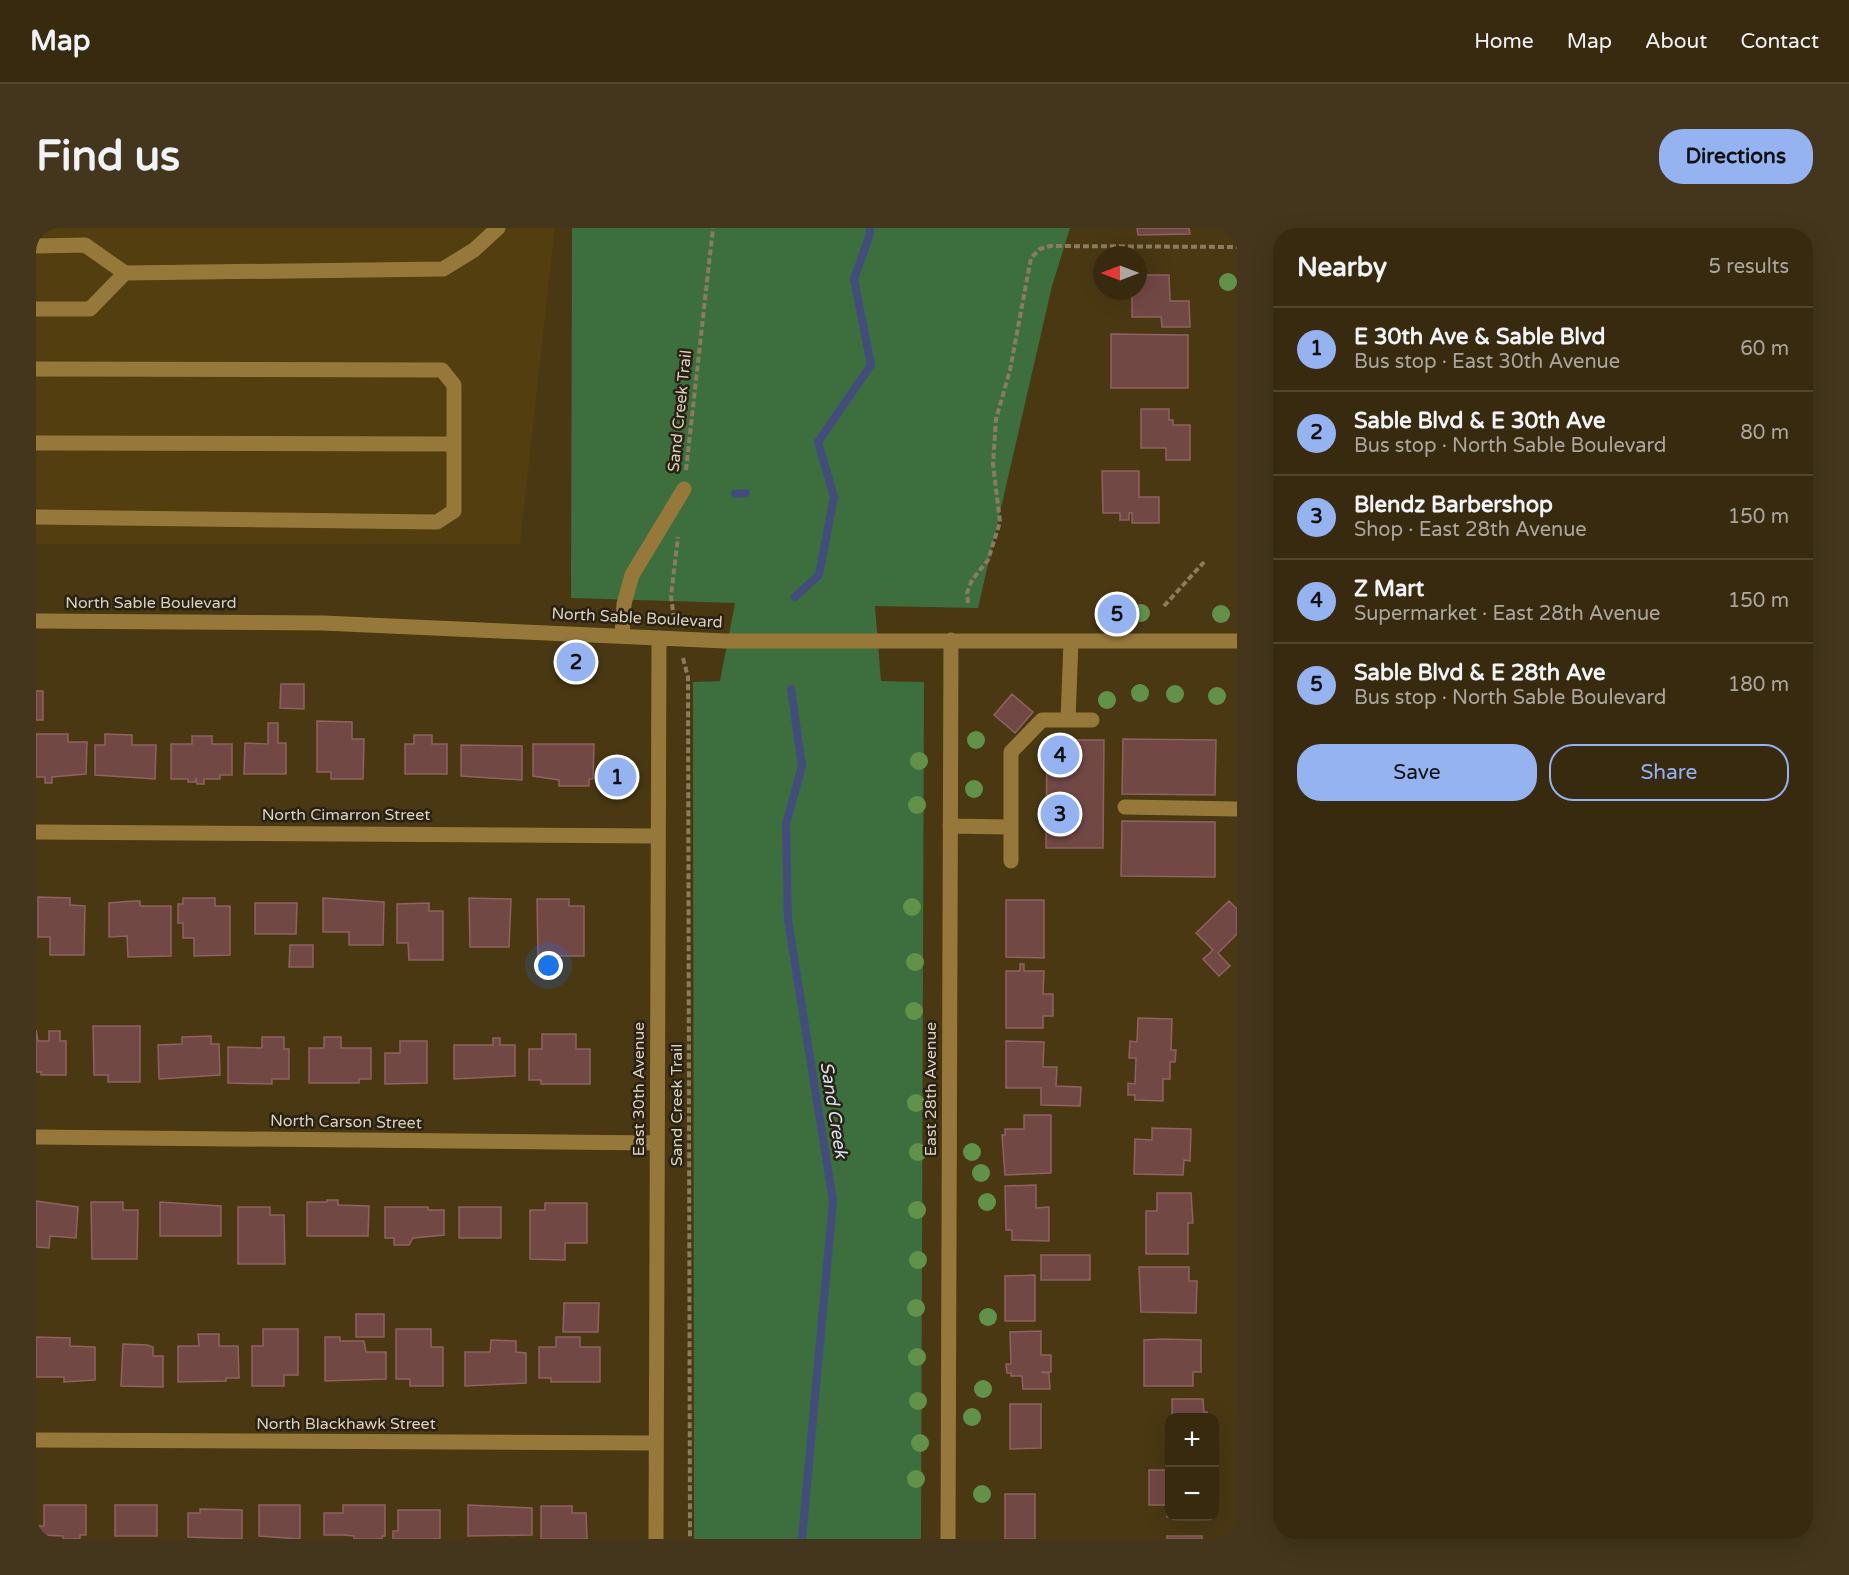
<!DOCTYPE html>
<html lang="en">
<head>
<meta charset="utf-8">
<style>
	:root { --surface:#382a0e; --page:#43361c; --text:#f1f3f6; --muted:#aba79e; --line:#52462e; --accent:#95b2f1 }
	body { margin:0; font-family:"Varela Round",sans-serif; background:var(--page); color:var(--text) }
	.controls { position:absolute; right:18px; bottom:18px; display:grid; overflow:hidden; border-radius:12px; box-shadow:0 6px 24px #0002 }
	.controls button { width:54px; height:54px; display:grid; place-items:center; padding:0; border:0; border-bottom:2px solid var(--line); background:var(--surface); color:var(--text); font:30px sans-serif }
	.compass { position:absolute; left:1057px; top:18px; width:54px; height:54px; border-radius:50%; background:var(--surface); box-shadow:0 6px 24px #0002; rotate:270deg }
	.you { position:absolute; left:513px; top:738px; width:21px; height:21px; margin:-15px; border:4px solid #fff; border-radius:50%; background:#1a73e8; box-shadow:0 0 0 9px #1a73e833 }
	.badge { display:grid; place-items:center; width:39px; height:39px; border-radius:50%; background:var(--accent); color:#111; font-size:20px; font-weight:700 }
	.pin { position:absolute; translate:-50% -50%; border:3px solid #fff; box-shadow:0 2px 6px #0006 }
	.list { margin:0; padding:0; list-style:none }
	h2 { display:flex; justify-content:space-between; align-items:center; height:78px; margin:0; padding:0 24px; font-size:26px }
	h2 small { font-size:20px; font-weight:400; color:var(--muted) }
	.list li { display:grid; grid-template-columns:39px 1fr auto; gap:18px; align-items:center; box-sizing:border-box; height:84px; padding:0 24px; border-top:2px solid var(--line) }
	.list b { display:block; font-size:22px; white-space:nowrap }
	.list p { margin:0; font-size:20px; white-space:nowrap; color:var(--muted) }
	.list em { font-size:20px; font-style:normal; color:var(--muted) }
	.actions { display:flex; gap:12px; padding:18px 24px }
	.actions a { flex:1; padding:14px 0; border:2px solid var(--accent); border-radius:24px; text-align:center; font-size:21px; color:var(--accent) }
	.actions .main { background:var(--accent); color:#111 }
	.map { position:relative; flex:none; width:1201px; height:1311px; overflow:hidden; border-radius:24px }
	header { display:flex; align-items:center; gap:36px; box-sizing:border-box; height:84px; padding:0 30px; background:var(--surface); border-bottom:2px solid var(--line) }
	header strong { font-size:28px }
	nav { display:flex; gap:33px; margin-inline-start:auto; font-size:21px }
	.intro { display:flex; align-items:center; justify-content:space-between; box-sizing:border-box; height:144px; padding:0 36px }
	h1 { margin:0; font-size:42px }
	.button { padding:15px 27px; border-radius:24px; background:var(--accent); color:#111; font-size:21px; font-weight:700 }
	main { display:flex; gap:36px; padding:0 36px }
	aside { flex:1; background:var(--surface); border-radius:24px; box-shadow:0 6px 24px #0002 }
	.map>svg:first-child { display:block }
	.built { fill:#523e0e }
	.green { fill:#3d6e3d }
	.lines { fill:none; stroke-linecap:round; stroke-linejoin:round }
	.stream { stroke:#424d7e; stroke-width:8 }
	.building { fill:#724845; stroke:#8e625f; stroke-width:1.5 }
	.path { stroke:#8b7c5f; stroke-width:4; stroke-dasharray:6 3; stroke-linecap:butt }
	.minor { stroke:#96793a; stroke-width:15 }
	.tree { fill:#629249 }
	.labels { text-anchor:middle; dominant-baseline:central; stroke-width:5; stroke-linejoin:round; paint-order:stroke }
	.street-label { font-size:16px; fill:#dbd0bd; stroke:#292112 }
	.water-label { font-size:18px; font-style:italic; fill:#d5e1f7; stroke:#292112 }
</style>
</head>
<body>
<header>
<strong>Map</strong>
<nav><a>Home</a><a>Map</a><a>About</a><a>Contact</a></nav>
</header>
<div class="intro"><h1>Find us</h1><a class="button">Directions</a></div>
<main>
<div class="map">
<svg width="1201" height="1311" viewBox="0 0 1201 1311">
	<rect width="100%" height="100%" fill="#4a3813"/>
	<!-- built -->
	<path class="built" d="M0 0H519L484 316H0Z"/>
	<!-- green -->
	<path class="green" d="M536 0H1034L1016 58 942 380 839 378 845 453 888 454 885 1311H658L657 454 684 453 699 375 535 370Z"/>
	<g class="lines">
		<!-- stream -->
		<path class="stream" d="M699 266 710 265
			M759 369 783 347 798 269 782 214 835 137 818 51 834 6V0
			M755 461 766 538 750 596 752 692 797 973 766 1311"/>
	</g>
	<!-- building -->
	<path class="building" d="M1101 0H1153L1154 6 1102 7Z
		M1102 47H1133L1134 73H1153L1154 99H1126L1125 89H1096V63H1102Z
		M1075 106 1152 107V160H1075Z
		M1105 181H1133V192H1137V197H1154V232H1130V220H1105Z
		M1066 243H1103V269H1123V295H1096V285H1093V292H1084V285H1067Z
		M245 456H268V481L244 480Z
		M0 463H7V492H0Z
		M976 466 997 484 979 505 958 487Z
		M281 493 316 494V511H328L327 551H295V544H281Z
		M232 495H242V515H250V546H208L209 515 232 516Z
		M0 506H32V514H51L50 546 16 549V555H9V549H0Z
		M69 506 96 507V517H120L119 551 59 547V517H69Z
		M378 507H396V516H411V546H369V516H378Z
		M156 508H176V516H196V547H184V551H168V556H161L160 551 159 554H152V551H135V516H156Z
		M1087 511 1180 512 1179 567 1086 566Z
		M1011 512H1068L1067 620H1010Z
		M497 516H558L557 551H553V558H523V552L497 548Z
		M425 517 486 518V552L425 548Z
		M1086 593 1179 594V649L1085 648Z
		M2 669 34 670V677L49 678 48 727H14V709H2Z
		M147 670H179V678H194V727L158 728V710H147V695H142V676H147Z
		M287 670 348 674 347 717H313V704H287Z
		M433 670 475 671 473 719H434Z
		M501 671H533V678H548V728H502Z
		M970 672H1008V730L970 729Z
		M96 673H104V678H135V728L92 729 91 708 73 709V675Z
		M1193 673 1201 681V706L1182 725 1194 738 1183 748 1167 731 1177 722 1160 705Z
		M219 675H261L260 706H219Z
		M393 675V683H407V732H373L372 715H361V676Z
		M254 717H277V739H253Z
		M984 736H988V743H1008L1007 766H1017V788H1007V800H970V743H984Z
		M1102 790 1136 791 1135 822H1140L1139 834H1134V851H1127V873L1099 872V867H1092V855L1099 856 1100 830H1093L1094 813 1101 814Z
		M57 798H104V854H72V847H58Z
		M0 802 2 813H13V803H24V813H30V847H5V844H0Z
		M506 806H540V821H554V856H505V852H493V821H506Z
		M175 808V816H183L184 847 123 851 122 817 146 816V809Z
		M226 809H248V821H253V851H236V856L192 855V819L226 820Z
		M288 809H305V820H335V851H323V855H273V820H288Z
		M457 810H464V817H479V848L418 851V817H457Z
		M364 813H391V855L349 856V825H364Z
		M970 813 1008 814 1007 839H1021L1020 858 1045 859 1044 878 1005 877V860H970Z
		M988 887H1015V945L969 947 966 907H969V901H988Z
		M1116 900 1155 901 1154 933 1148 932 1147 947 1098 946 1099 911 1116 912Z
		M1000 957V980L1013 979V1013L976 1012V1002H970L969 958Z
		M1121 965H1155L1157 995H1152V1026H1110V983H1121Z
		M291 972H302V977L333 978 332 1008H271V974H291Z
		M0 973 42 979 40 1010 14 1008 13 1020 0 1019Z
		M55 974H87V982H102L101 1031H56Z
		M124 974 185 978V1008H124Z
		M509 975H551V1015H529V1032L494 1031V982H509Z
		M202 979H234V987H248L249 1036H202Z
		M349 979H392V982H408V1007L377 1010 373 1017H358V1010H349Z
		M423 979H465V1010H423Z
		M1005 1027H1054V1052H1005Z
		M1103 1039H1153V1053H1161L1160 1085 1105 1084Z
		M999 1047V1093H969V1048Z
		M528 1075H563L562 1104H527Z
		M320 1086H348V1109H320Z
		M227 1101H262V1147H248V1158H216V1118H227Z
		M360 1101H395V1119H407V1158H374V1151H360Z
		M1005 1103V1127H1015V1144H1005L1013 1145 1014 1161H987L986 1148H975V1145H971L970 1136H975L974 1104Z
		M162 1106H183V1118H202L203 1150H190V1153L142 1154V1118H163Z
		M0 1109 34 1110V1118L59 1119V1152L28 1154V1149H0Z
		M289 1109H304V1113H328L330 1124H350V1151L289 1153Z
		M520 1109H544V1119H564V1154H515V1150H503V1119H520Z
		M1126 1111 1165 1112V1144H1157V1158H1108V1112Z
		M455 1112 480 1113V1124L490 1125V1155L429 1158V1124H454Z
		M87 1116 111 1117 117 1119V1128H127V1159L85 1158Z
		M1136 1171H1167L1168 1184H1171V1190H1136Z
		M974 1176H1005V1220L974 1221Z
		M1113 1242H1134V1288L1170 1289H1131V1277H1113Z
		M969 1266H999V1311H969Z
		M8 1277H50V1307H44V1311H27V1308L1 1307V1298H8Z
		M79 1277H121V1308H79Z
		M223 1277H264V1311L223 1308Z
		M307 1277H349V1308H346V1311H318V1308L308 1307H288V1285H307Z
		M432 1277 496 1280V1307L432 1308Z
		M505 1278H536V1285H550L551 1311H505Z
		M164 1281 206 1282V1311L152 1309V1285H164Z
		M362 1282H404V1311H357V1303H362Z
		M1131 1308H1166V1311H1131Z"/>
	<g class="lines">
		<!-- path -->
		<path class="path" d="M650 242 677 0
			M932 375 931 365 936 352 952 332 964 294 957 236 960 191 974 142 995 30 1004 21 1014 18 1201 19
			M1128 378 1168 334
			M638 391 635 368 642 309
			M647 430 652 449 654 1311"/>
		<!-- minor -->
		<path class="minor" d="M0 18 49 17 89 45 407 41 438 22 462 0
			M0 81H54L89 45
			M0 141 406 142 418 157V283L401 294 0 289
			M0 215 418 216
			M0 393 287 395 689 413H1201
			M586 408 588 376 596 347 648 261
			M1032 492 1035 413
			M1089 579 1201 581
			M914 598 973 599
			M0 604 621 608
			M975 633V524L1006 492H1056
			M0 909 621 915
			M0 1212 619 1215
			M620 1311 623 410
			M912 1311 915 412"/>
	</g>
	<!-- trees -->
	<g class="tree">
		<circle cx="1192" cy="54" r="9"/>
		<circle cx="1105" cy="385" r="9"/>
		<circle cx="1185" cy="386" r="9"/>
		<circle cx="1104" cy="465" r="9"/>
		<circle cx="1139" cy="466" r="9"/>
		<circle cx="1181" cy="468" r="9"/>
		<circle cx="1071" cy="472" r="9"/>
		<circle cx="940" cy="512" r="9"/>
		<circle cx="883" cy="533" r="9"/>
		<circle cx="938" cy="561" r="9"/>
		<circle cx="881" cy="577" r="9"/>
		<circle cx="876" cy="679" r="9"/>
		<circle cx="879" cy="734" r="9"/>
		<circle cx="878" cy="783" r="9"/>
		<circle cx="880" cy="875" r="9"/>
		<circle cx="882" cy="924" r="9"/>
		<circle cx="936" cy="924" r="9"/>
		<circle cx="945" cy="945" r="9"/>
		<circle cx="951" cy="974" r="9"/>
		<circle cx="881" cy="982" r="9"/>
		<circle cx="882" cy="1032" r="9"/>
		<circle cx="880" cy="1080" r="9"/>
		<circle cx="952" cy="1089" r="9"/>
		<circle cx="881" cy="1129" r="9"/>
		<circle cx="947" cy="1161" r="9"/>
		<circle cx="882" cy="1173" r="9"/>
		<circle cx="936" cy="1189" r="9"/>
		<circle cx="884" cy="1215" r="9"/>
		<circle cx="880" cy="1251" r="9"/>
		<circle cx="946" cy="1266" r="9"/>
	</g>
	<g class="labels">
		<!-- street labels -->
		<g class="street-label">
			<text transform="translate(644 183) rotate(-84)">Sand Creek Trail</text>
			<text x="115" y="375">North Sable Boulevard</text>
			<text transform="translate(601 390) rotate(3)">North Sable Boulevard</text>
			<text x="310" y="587">North Cimarron Street</text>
			<text transform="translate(603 861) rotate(-90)">East 30th Avenue</text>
			<text transform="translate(895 861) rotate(-90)">East 28th Avenue</text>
			<text transform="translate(641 877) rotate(-90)">Sand Creek Trail</text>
			<text transform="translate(310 894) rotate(1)">North Carson Street</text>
			<text x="310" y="1196">North Blackhawk Street</text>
		</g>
		<!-- water labels -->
		<g class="water-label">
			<text transform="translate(798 882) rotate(81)">Sand Creek</text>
		</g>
	</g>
</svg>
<div class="controls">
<button>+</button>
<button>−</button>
</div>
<svg class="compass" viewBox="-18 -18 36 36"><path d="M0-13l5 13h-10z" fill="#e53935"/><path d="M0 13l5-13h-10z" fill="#aba79e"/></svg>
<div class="you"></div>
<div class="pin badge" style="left:581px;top:549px">1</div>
<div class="pin badge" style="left:540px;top:434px">2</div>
<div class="pin badge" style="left:1024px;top:586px">3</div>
<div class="pin badge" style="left:1024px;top:527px">4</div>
<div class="pin badge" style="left:1081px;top:386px">5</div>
</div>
<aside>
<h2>Nearby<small>5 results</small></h2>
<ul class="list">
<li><span class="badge">1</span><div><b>E 30th Ave &amp; Sable Blvd</b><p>Bus stop · East 30th Avenue</p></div><em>60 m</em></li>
<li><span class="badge">2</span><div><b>Sable Blvd &amp; E 30th Ave</b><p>Bus stop · North Sable Boulevard</p></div><em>80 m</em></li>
<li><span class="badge">3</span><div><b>Blendz Barbershop</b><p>Shop · East 28th Avenue</p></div><em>150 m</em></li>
<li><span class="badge">4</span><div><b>Z Mart</b><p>Supermarket · East 28th Avenue</p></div><em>150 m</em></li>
<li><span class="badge">5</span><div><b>Sable Blvd &amp; E 28th Ave</b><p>Bus stop · North Sable Boulevard</p></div><em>180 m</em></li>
</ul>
<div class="actions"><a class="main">Save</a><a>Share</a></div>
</aside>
</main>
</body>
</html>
